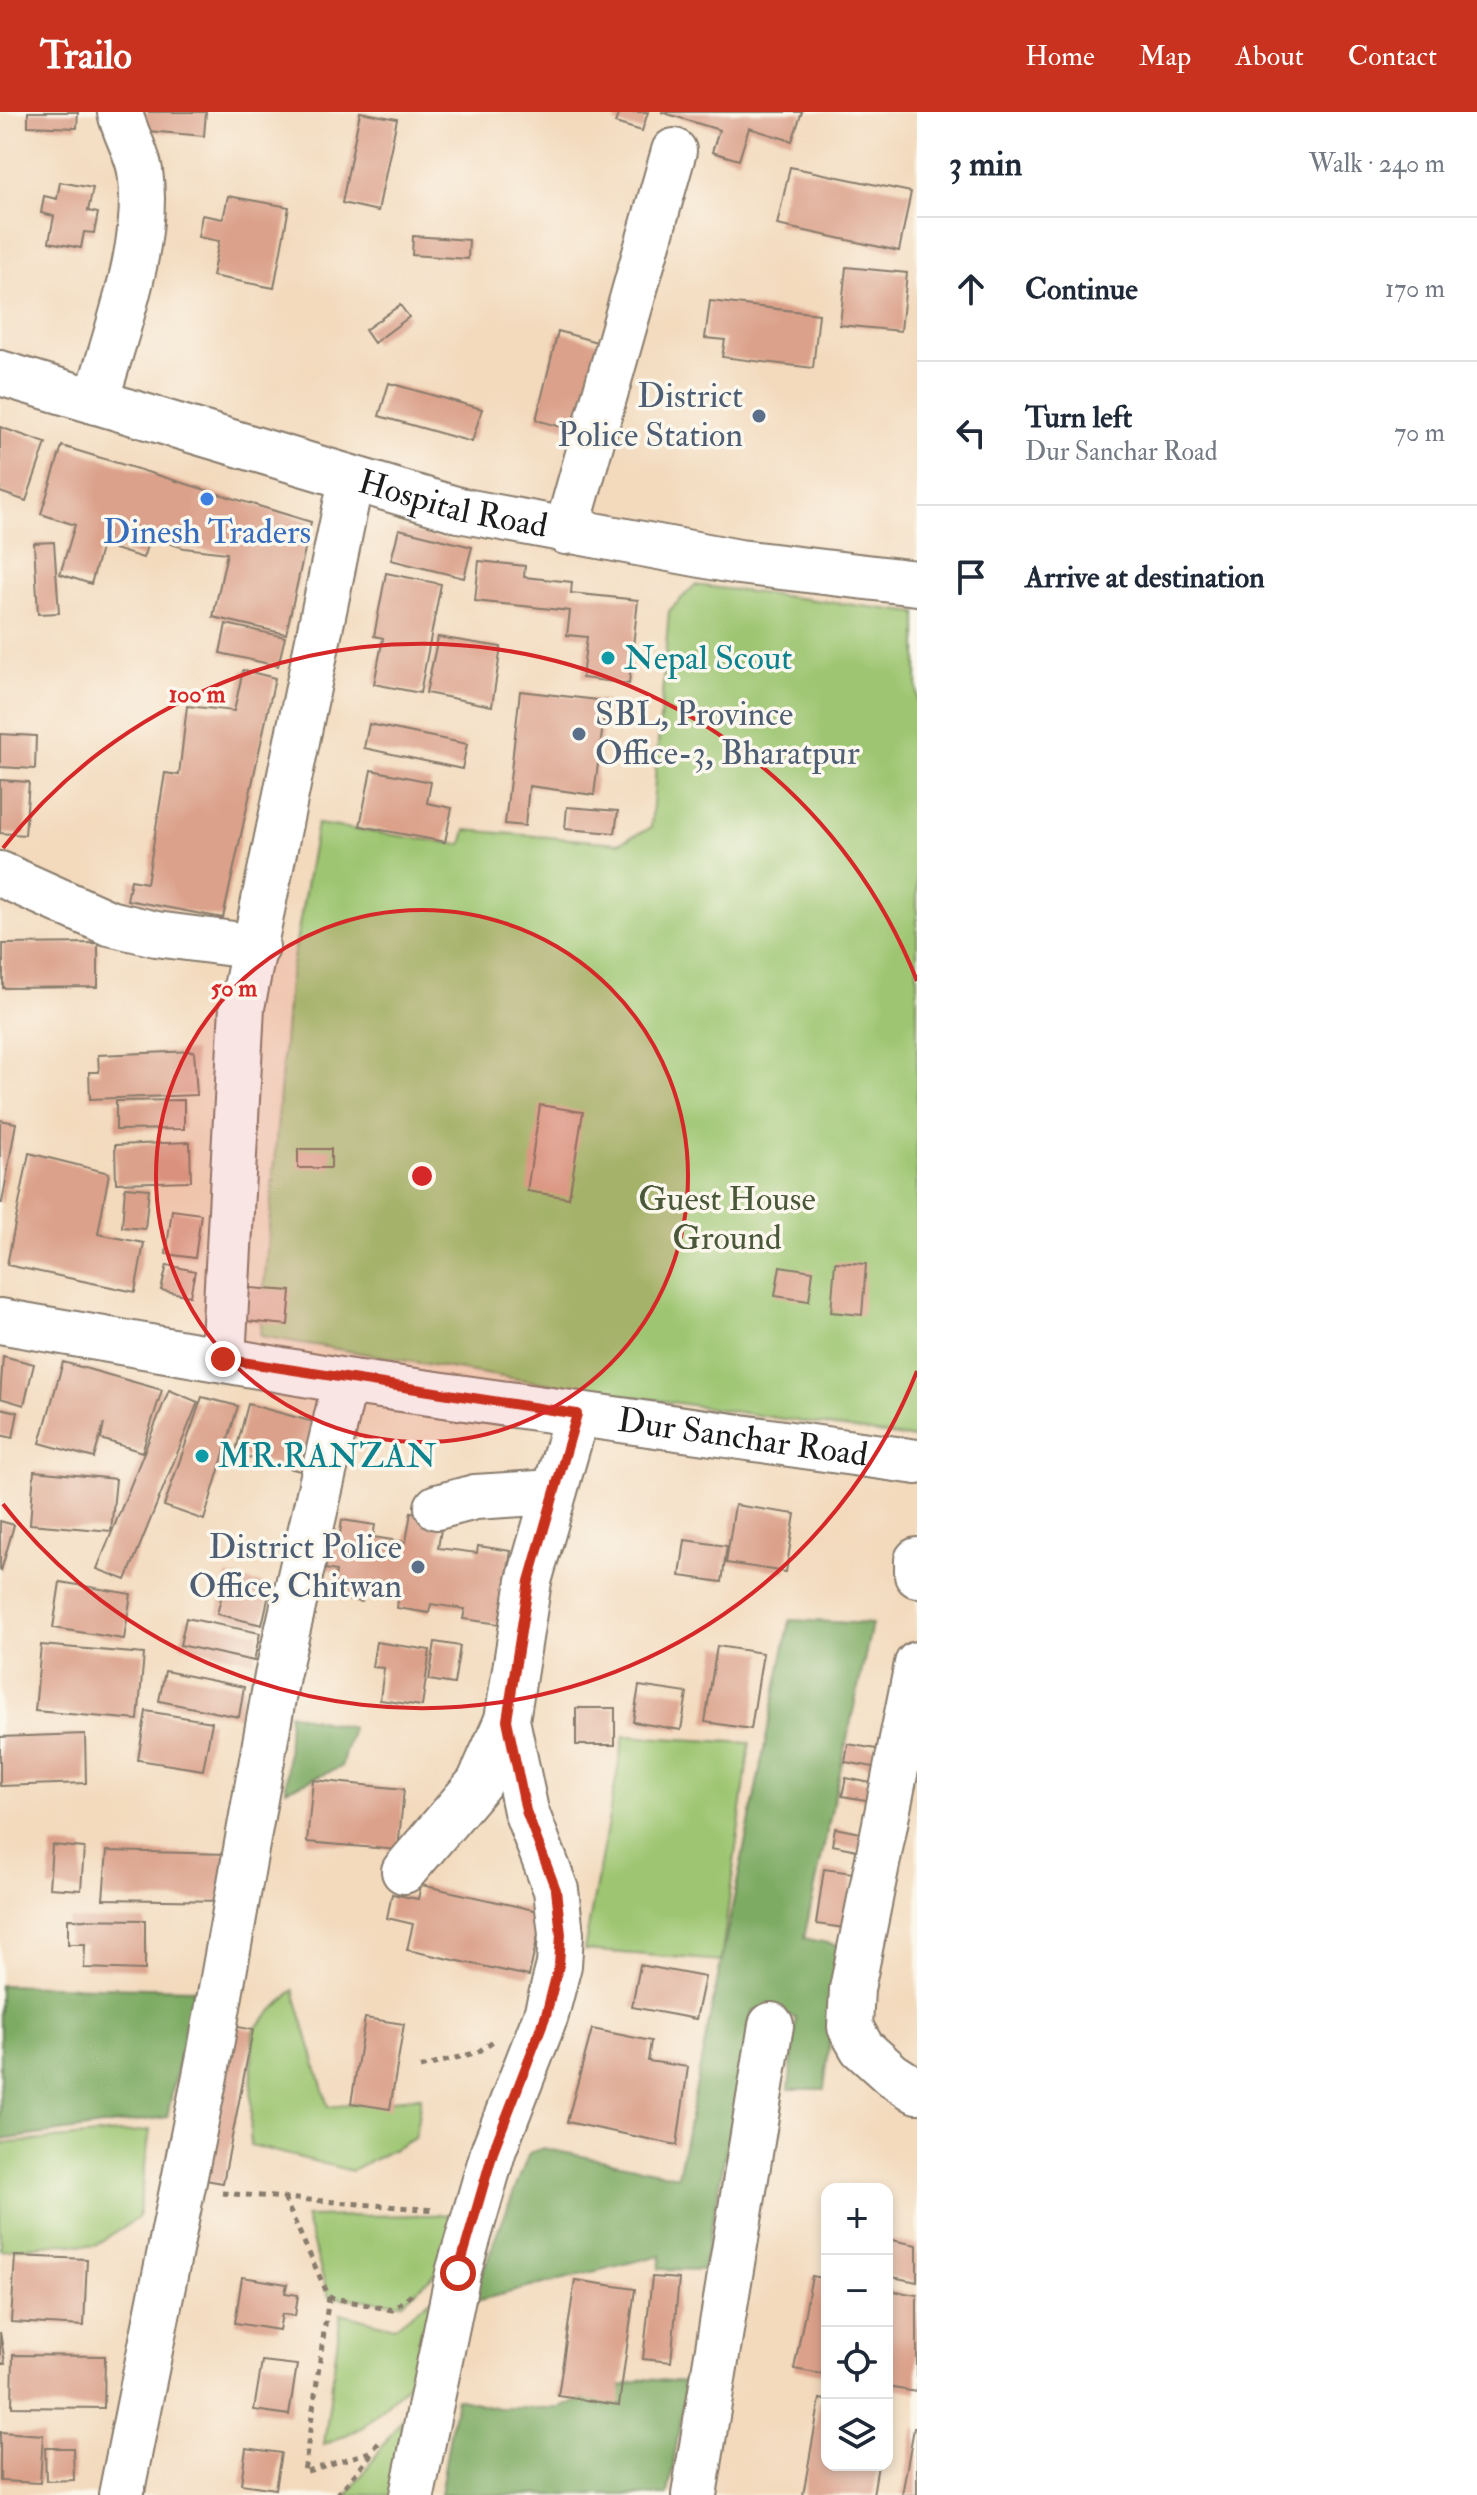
<!DOCTYPE html>
<html lang="en">
<head>
<meta charset="utf-8">
<style>
	:root { --surface:#fff; --page:#f2f2f3; --text:#1f2937; --muted:#747a83; --line:#e0e1e3; --accent:#c8321e }
	body { margin:0; font-family:"IM FELL Double Pica",serif; background:var(--page); color:var(--text) }
	.controls { position:absolute; right:24px; bottom:24px; display:grid; overflow:hidden; border-radius:16px; box-shadow:0 4px 12px #0003 }
	.controls button { width:72px; height:72px; display:grid; place-items:center; padding:0; border:0; border-bottom:2px solid var(--line); background:var(--surface); color:var(--text); font:40px sans-serif }
	.stop { position:absolute; width:24px; height:24px; margin:-18px; border:6px solid #c8321e; border-radius:50%; background:#fff }
	.stop.end { background:#c8321e; border-color:#fff; box-shadow:0 2px 8px #0008 }
	.list { margin:0; padding:0; list-style:none }
	h2 { display:flex; justify-content:space-between; align-items:center; height:104px; margin:0; padding:0 32px; font-size:34px }
	h2 small { font-size:26px; font-weight:400; color:var(--muted) }
	.list li { display:grid; grid-template-columns:52px 1fr auto; gap:24px; align-items:center; box-sizing:border-box; height:144px; padding:0 32px; border-top:2px solid var(--line) }
	.list b { display:block; font-size:30px; white-space:nowrap }
	.list p { margin:0; font-size:26px; white-space:nowrap; color:var(--muted) }
	.list em { font-size:26px; font-style:normal; color:var(--muted) }
	.icon { flex:none; width:44px; height:44px; fill:none; stroke:currentColor; stroke-width:2; stroke-linecap:round; stroke-linejoin:round }
	.map { position:relative; flex:none; width:917px; height:2383px; overflow:hidden }
	header { display:flex; align-items:center; gap:48px; box-sizing:border-box; height:112px; padding:0 40px; background:var(--accent); color:#fff }
	header strong { font-size:38px }
	nav { display:flex; gap:44px; margin-inline-start:auto; font-size:28px }
	main { display:flex }
	aside { flex:1; background:var(--surface) }
	.map>svg:first-child { display:block }
	.green { fill:#9ec672; stroke:#5d7147; stroke-width:2 }
	.forest { fill:#7eab64; stroke:#4d6440; stroke-width:2 }
	.building { fill:#dba18a }
	.lines { fill:none; stroke-linecap:round; stroke-linejoin:round }
	.minor-casing { stroke:#887b6c; stroke-width:48 }
	.path { stroke:#887b6c; stroke-width:5; stroke-dasharray:6 6; stroke-linecap:butt }
	.minor { stroke:#fff; stroke-width:44 }
	.route { stroke:#c8321e; stroke-width:10 }
	.ring { fill:none; stroke:#d62828; stroke-width:4 }
	.service-dot { fill:#5c6f8a; stroke:#fbf7ec; stroke-width:3 }
	.shop-dot { fill:#3f7fe0; stroke:#fbf7ec; stroke-width:3 }
	.culture-dot { fill:#0f9aa8; stroke:#fbf7ec; stroke-width:3 }
	.labels { text-anchor:middle; dominant-baseline:central; stroke-width:7; stroke-linejoin:round; paint-order:stroke }
	.service-label { font-size:34px; fill:#4e5e75; stroke:#fbf7ec; text-anchor:end }
	.street-label { font-size:34px; fill:#1c1c1c; stroke:#fbf7ec }
	.shop-label { font-size:34px; fill:#366cbe; stroke:#fbf7ec }
	.culture-label { font-size:34px; fill:#0d838f; stroke:#fbf7ec; text-anchor:start }
	.park-label { font-size:34px; fill:#4a583a; stroke:#fbf7ec }
	.centre { fill:#d62828; stroke:#fbf7ec; stroke-width:4 }
	.ring-label { font-size:24px; text-anchor:middle; font-weight:bold; fill:#d62828; stroke:#fbf7ec; stroke-width:7; stroke-linejoin:round; paint-order:stroke }
</style>
</head>
<body>
<header>
<strong>Trailo</strong>
<nav><a>Home</a><a>Map</a><a>About</a><a>Contact</a></nav>
</header>
<main>
<div class="map">
<svg width="917" height="2383" viewBox="0 0 917 2383">
	<rect width="100%" height="100%" fill="#fbf7ec"/>
	<filter id="ink" filterUnits="userSpaceOnUse"><feTurbulence type="fractalNoise" baseFrequency=".0125" numOctaves="2"/><feDisplacementMap in="SourceGraphic" scale="16" xChannelSelector="R" yChannelSelector="G"/><feConvolveMatrix kernelMatrix="1 2 1 2 8 2 1 2 1" color-interpolation-filters="sRGB"/></filter>
	<filter id="wash" filterUnits="userSpaceOnUse"><feTurbulence type="fractalNoise" baseFrequency=".006" numOctaves="4" result="noise"/><feDisplacementMap in="SourceGraphic" scale="32" xChannelSelector="R" yChannelSelector="G"/><feGaussianBlur stdDeviation="1.8" result="paint"/><feColorMatrix in="noise" values="0 0 0 0 0 0 0 0 0 0 0 0 0 0 0 0 0 1.4 0 .05"/><feComposite in="paint" operator="in"/></filter>
	<g filter="url(#wash)">
		<rect width="100%" height="100%" fill="#f3dabd"/>
		<!-- green -->
		<path class="green" d="M695 473 917 501V1327L497 1264 260 1224 289 870 317 712 462 733 466 718 618 731 651 716 669 499Z
			M624 1624 750 1631 721 1849 584 1838Z
			M294 1878 328 1995 421 1985 415 2026 352 2059 250 2033 253 1918Z
			M150 2018 138 2106 93 2134 63 2131 0 2138V2032Z
			M476 2102 466 2135 402 2191 329 2185 305 2105Z
			M443 2178 425 2256 363 2315 324 2333 341 2201 394 2215Z
			M403 2306 391 2383H348L396 2315Z"/>
		<!-- forest -->
		<path class="forest" d="M790 1508 872 1512 804 1826 841 1834 824 1977H789L796 1906 753 1898 703 2158 659 2157 661 2143 471 2190 529 2041 543 2036 678 2064Z
			M289 1601 352 1616 341 1655 286 1678Z
			M0 1873 194 1877 167 2005 0 2028Z
			M643 2267 687 2270 668 2383H440L456 2286 498 2296H559Z"/>
		<g id="blocks">
			<!-- building -->
			<path class="building" d="M28 0H78L77 16 28 14Z
				M137 0H206L204 24 136 18Z
				M360 0 397 7 378 99 342 91Z
				M619 0H648L642 19 615 11Z
				M661 0H802L792 29 749 16 739 48 712 40 719 18Z
				M790 55 911 80 899 139 777 113Z
				M60 70 93 76 88 99 98 101 94 121 84 120 81 136 49 130 54 104 41 101 44 84 57 87Z
				M228 84 289 95 274 176 212 164 219 129 198 125 202 103 223 107Z
				M413 124 469 128 468 147 412 143Z
				M846 155 907 161 901 219 840 213Z
				M710 189 819 202 813 256 722 245 725 228 705 226Z
				M400 193 409 205 374 231 365 218Z
				M558 219 607 233 587 322 536 308Z
				M389 271 482 297 472 330 379 304Z
				M0 315 46 331 26 389 0 380Z
				M62 334 311 410 286 522 213 505 227 441 184 436 150 425 143 446 102 433 91 472 60 462 75 413 41 402Z
				M399 417 472 435 464 466 391 448Z
				M54 430 59 501 38 502 34 431Z
				M479 449 525 454 524 465 572 470 571 481 638 488 629 572 582 566 587 525 567 523 570 499 475 489Z
				M386 461 441 472 420 581 374 572 383 526 374 524Z
				M226 512 285 525 278 554 220 541Z
				M438 525 501 535 492 594 426 581Z
				M243 558 275 566 223 806 127 788 131 768 147 771 165 661 179 663 187 594 234 599Z
				M520 579 606 589 594 683 529 674 525 714 505 712Z
				M369 612 467 632 462 657 364 636Z
				M0 622 36 624 35 657 0 655Z
				M371 658 431 670 427 691 452 696 445 730 360 714Z
				M0 668 29 670 25 723 0 721Z
				M567 695 618 699 615 721 565 717Z
				M98 831V875L3 876V832Z
				M194 939 197 983 90 987 89 960H99L98 943Z
				M184 988V1017L116 1018V989Z
				M540 993 583 1000 569 1086 527 1079Z
				M0 1008 16 1011 2 1091H0Z
				M190 1030 191 1069 116 1071 115 1033Z
				M298 1037H331V1056H298Z
				M29 1041 109 1061 98 1122 144 1131 135 1180 7 1153Z
				M125 1075 149 1077 145 1117 122 1115Z
				M172 1098 201 1102 195 1146 166 1142Z
				M835 1150 866 1152 862 1203 831 1200Z
				M167 1153 195 1159 190 1184 161 1178Z
				M780 1154 813 1159 809 1189 775 1184Z
				M250 1176 291 1179 288 1213 246 1209Z
				M3 1244 34 1252 24 1293 0 1286Z
				M63 1250 162 1278 142 1340 101 1327 104 1311 94 1346 40 1331Z
				M169 1278 198 1290 126 1468 97 1457Z
				M202 1285 238 1294 204 1408 164 1394Z
				M248 1292 317 1311 304 1360 235 1342Z
				M0 1296 18 1300 13 1326 0 1323Z
				M34 1359 116 1367 111 1419 30 1412Z
				M735 1393 795 1402 786 1460 726 1451Z
				M411 1400 443 1405 438 1436 477 1441 478 1434 511 1439 499 1512 463 1507 465 1497 431 1492 429 1501 397 1496 398 1487 363 1482 362 1490 332 1486 336 1459 315 1455 319 1431 338 1434 342 1408 375 1413 373 1425 406 1430Z
				M0 1409 14 1413 1 1459 0 1458Z
				M685 1428 727 1434 722 1470 680 1464Z
				M227 1463 271 1474 262 1513 217 1502Z
				M60 1470 131 1482 124 1527 53 1516Z
				M186 1506 260 1521 254 1549 180 1533Z
				M376 1530 430 1538 422 1594 380 1588 384 1556 372 1555Z
				M435 1530 460 1534 454 1572 429 1568Z
				M41 1533 144 1542 138 1608 35 1599Z
				M717 1534 763 1541 751 1617 705 1610Z
				M165 1559 244 1575 239 1605 159 1589Z
				M639 1574 687 1581 681 1618 633 1610Z
				M576 1596H615V1633H576Z
				M146 1599 212 1610 203 1658 138 1648Z
				M85 1622 86 1671 0 1674V1625Z
				M848 1632 888 1639 885 1657 845 1650Z
				M846 1666 881 1673 878 1690 842 1684Z
				M313 1668 404 1677 398 1738 307 1730Z
				M835 1716 870 1723 867 1740 832 1733Z
				M52 1733 84 1736 81 1778 49 1776Z
				M107 1739 228 1742 225 1789 103 1787Z
				M824 1757 853 1761 845 1816 816 1812Z
				M421 1773 543 1800 529 1864 407 1838 413 1812 387 1806 392 1782 418 1787Z
				M68 1807 145 1808V1858L84 1856 85 1832H68Z
				M640 1853 705 1865 696 1907 632 1895Z
				M365 1906 404 1912 390 1997 351 1991Z
				M224 1912 253 1918 223 2071 194 2066Z
				M592 1917 651 1929 648 1949 688 1955 677 2033 567 2010Z
				M887 2127 917 2133V2170L887 2164Z
				M15 2144 87 2147 84 2214 11 2210Z
				M812 2164 827 2167V2263L794 2257Z
				M242 2165 287 2172 285 2181 298 2183 295 2204 282 2202 279 2218 235 2211Z
				M652 2165 679 2167 671 2250 643 2247Z
				M575 2168 635 2177 619 2293 558 2284Z
				M887 2178 917 2183V2280L887 2275Z
				M0 2220 5 2251H0Z
				M13 2243 105 2244 104 2296 12 2295Z
				M262 2249 297 2253 289 2303 254 2298Z
				M820 2287 827 2288V2353H878L873 2383H803Z
				M914 2316H917V2383H902Z
				M0 2320 43 2323 40 2371 0 2369Z
				M45 2336H73L74 2368 46 2369Z
				M246 2336 281 2341 275 2377 241 2372Z"/>
		</g>
	</g>
	<g filter="url(#ink)">
		<use href="#blocks" fill-opacity="0" stroke="#887b6c" stroke-width="2"/>
		<g class="lines">
			<defs>
				<g id="minor">
					<path id="s1" d="M0 261 459 398 739 450 917 471"/>
					<path d="M96 290C115 222 151 129 140 59 137 39 124 20 120 0"/>
					<path d="M566 420 674 39"/>
					<path d="M0 762 109 811 156 822 257 835"/>
					<path id="s2" d="M0 1209 345 1269 917 1350"/>
					<path d="M223 1247 242 895 351 368"/>
					<path d="M437 1395 475 1385 553 1380"/>
					<path d="M917 1448V1463"/>
					<path d="M917 1552 852 1877 850 1915 862 1936 892 1963 917 1979"/>
					<path d="M404 1759 479 1671 507 1608"/>
					<path d="M121 2383 210 1939 277 1564 345 1269"/>
					<path d="M412 2383 458 2161 494 2037 546 1903 559 1853 561 1822 556 1778 526 1699 507 1608 529 1469 577 1302"/>
					<path d="M694 2383 771 1913"/>
				</g>
			</defs>
			<!-- minor casing -->
			<use href="#minor" class="minor-casing"/>
			<!-- path -->
			<path class="path" d="M420 1956 478 1940 493 1929
				M222 2081 436 2098
				M284 2086 329 2185 392 2198 414 2180
				M329 2185 304 2360 370 2340 382 2328
				M337 2383 374 2340"/>
			<!-- minor -->
			<use href="#minor" class="minor"/>
		</g>
	</g>
	<g class="lines" filter="url(#ink)">
		<!-- route -->
		<path class="route" d="M223 1247 577 1302 529 1469 507 1608 526 1699 556 1778 561 1822 559 1853 546 1903 494 2037 458 2161"/>
	</g>
	<!-- distance rings -->
	<circle cx="422" cy="1064" r="266" fill="#d62828" fill-opacity=".12"/>
	<g class="ring">
		<circle cx="422" cy="1064" r="266"/>
		<path d="M917 1259A532 532 0 0 1 3 1392M3 736A532 532 0 0 1 917 869"/>
	</g>
	<!-- markers -->
	<g class="service-dot">
		<circle cx="759" cy="304" r="8"/>
		<circle cx="579" cy="622" r="8"/>
		<circle cx="418" cy="1455" r="8"/>
	</g>
	<circle class="shop-dot" cx="207" cy="387" r="8"/>
	<g class="culture-dot">
		<circle cx="608" cy="546" r="8"/>
		<circle cx="202" cy="1344" r="8"/>
	</g>
	<g class="labels">
		<!-- service labels -->
		<g class="service-label">
			<text x="743" y="284">District<tspan x="743" dy="39">Police Station</tspan></text>
			<text x="595" y="602" text-anchor="start">SBL, Province<tspan x="595" dy="39">Office-3, Bharatpur</tspan></text>
			<text x="402" y="1435">District Police<tspan x="402" dy="39">Office, Chitwan</tspan></text>
		</g>
		<!-- street labels -->
		<g class="street-label">
			<text stroke="none"><textPath href="#s1" startOffset="472">Hospital Road</textPath></text>
			<text stroke="none"><textPath href="#s2" startOffset="752">Dur Sanchar Road</textPath></text>
		</g>
		<!-- shop labels -->
		<g class="shop-label">
			<text x="207" y="420">Dinesh Traders</text>
		</g>
		<!-- culture labels -->
		<g class="culture-label">
			<text x="624" y="546">Nepal Scout</text>
			<text x="218" y="1344">MR.RANZAN</text>
		</g>
		<!-- park labels -->
		<g class="park-label">
			<text x="727" y="1087">Guest House<tspan x="727" dy="39">Ground</tspan></text>
		</g>
	</g>
	<circle cx="422" cy="1064" r="12" class="centre"/>
	<g class="ring-label">
		<text x="197" y="590">100 m</text>
		<text x="234" y="884">50 m</text>
	</g>
</svg>
<div class="controls">
<button>+</button>
<button>−</button>
<button><svg class="icon" aria-label="locate" viewBox="0 0 24 24"><circle cx="12" cy="12" r="6"/><path d="M12 2v4M12 18v4M2 12h4M18 12h4"/></svg></button>
<button><svg class="icon" aria-label="layers" viewBox="0 0 24 24"><path d="M12 4l9 5-9 5-9-5zM3 14l9 5 9-5"/></svg></button>
</div>
<div class="stop" style="left:458px;top:2161px"></div>
<div class="stop end" style="left:223px;top:1247px"></div>
</div>
<aside>
<h2>3 min<small>Walk · 240 m</small></h2>
<ul class="list">
<li><svg class="icon" aria-label="ahead" viewBox="0 0 24 24"><path d="M12 20V5M6 11l6-6 6 6"/></svg><div><b>Continue</b></div><em>170 m</em></li>
<li><svg class="icon" aria-label="left" viewBox="0 0 24 24"><path d="M17 20v-9H6M10 6l-5 5 5 5"/></svg><div><b>Turn left</b><p>Dur Sanchar Road</p></div><em>70 m</em></li>
<li><svg class="icon" aria-label="arrive" viewBox="0 0 24 24"><path d="M6 21V4h12l-3 4 3 4H6"/></svg><div><b>Arrive at destination</b></div></li>
</ul>
</aside>
</main>
</body>
</html>
